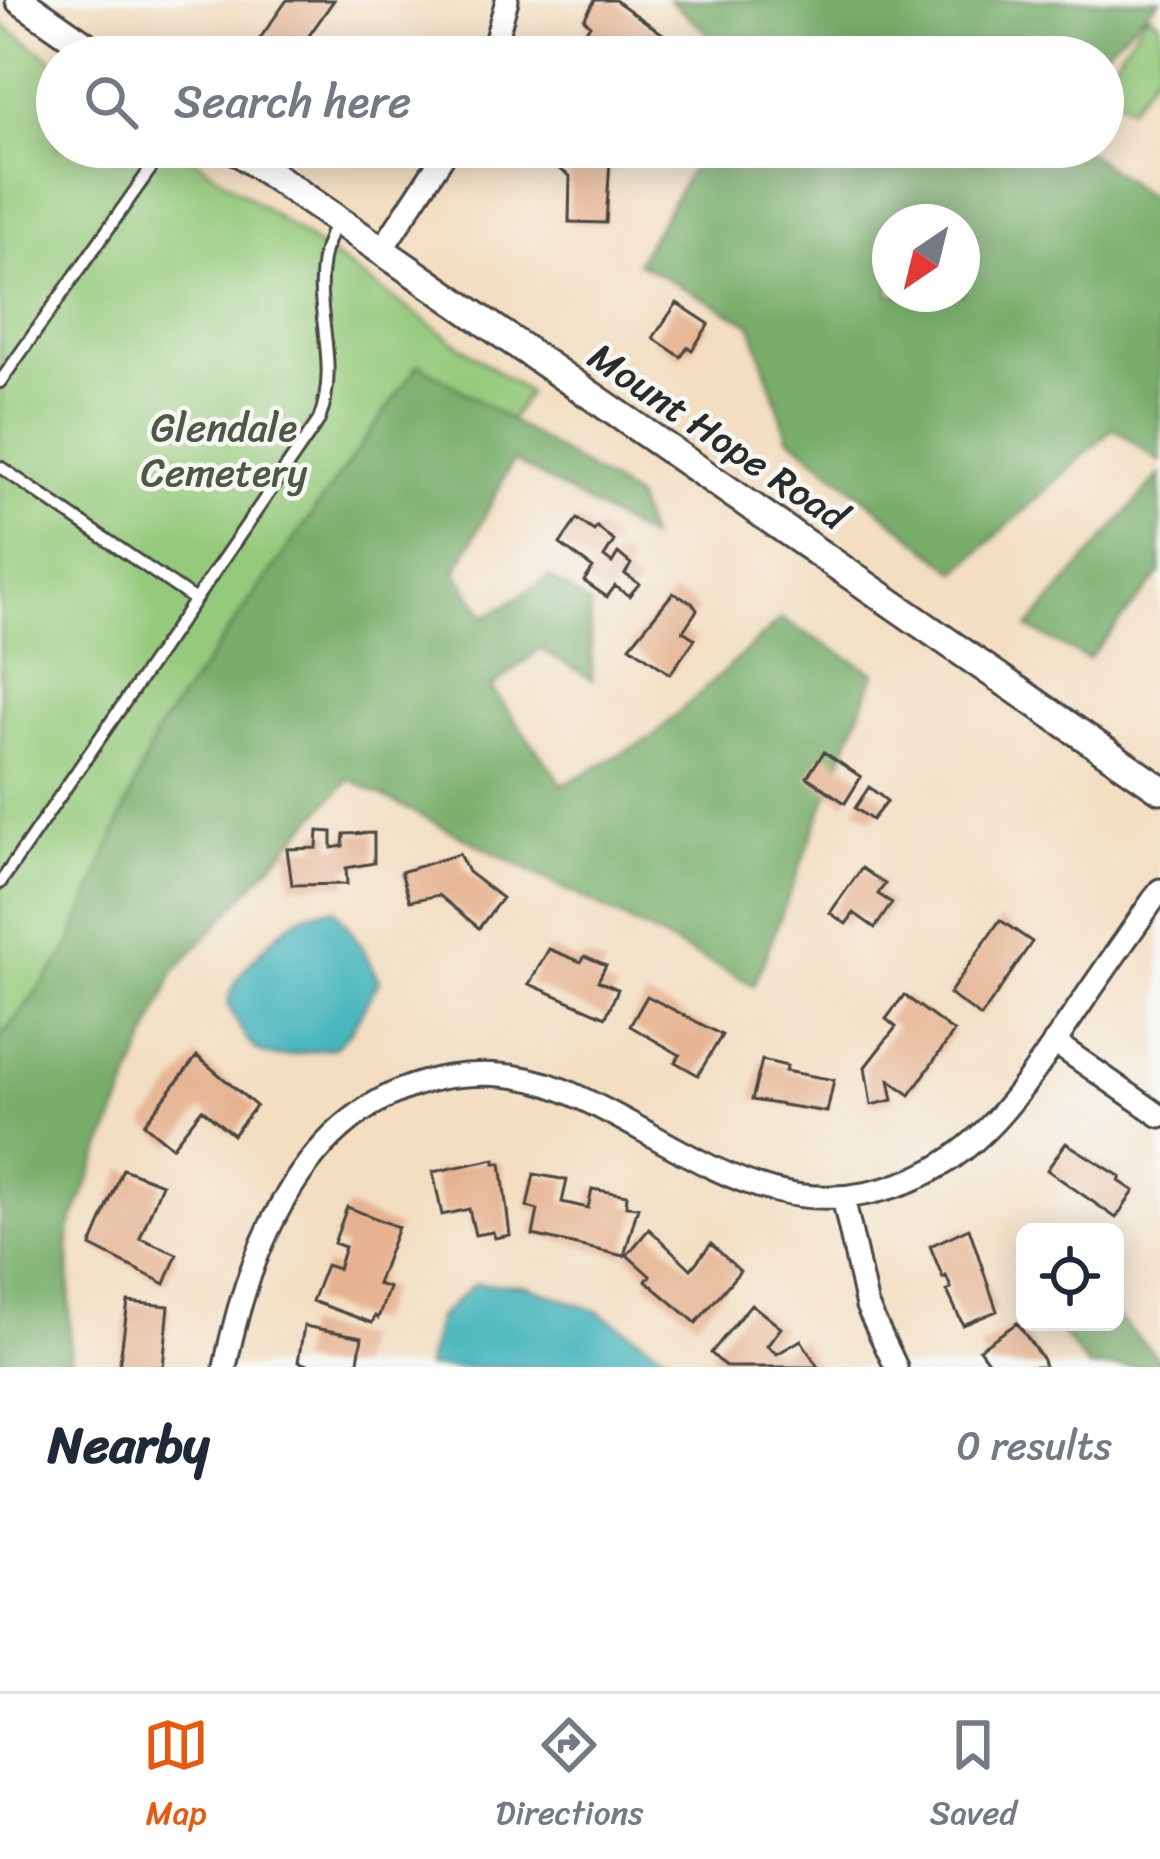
<!DOCTYPE html>
<html lang="en">
<head>
<meta charset="utf-8">
<style>
	:root { --surface:#fff; --page:#f6f6f7; --text:#1f2937; --muted:#747a83; --line:#e0e1e3; --accent:#ea580c }
	body { margin:0; font-family:Sriracha,sans-serif; background:var(--page); color:var(--text) }
	.controls { position:absolute; right:36px; bottom:36px; display:grid; overflow:hidden; border-radius:18px; box-shadow:0 6px 30px #0003 }
	.controls button { width:108px; height:108px; display:grid; place-items:center; padding:0; border:0; border-bottom:3px solid var(--line); background:var(--surface); color:var(--text); font:60px sans-serif }
	.compass { position:absolute; left:872px; top:204px; width:108px; height:108px; border-radius:50%; background:var(--surface); box-shadow:0 6px 30px #0003; rotate:215deg }
	.list { margin:0; padding:0; list-style:none }
	h2 { display:flex; justify-content:space-between; align-items:center; height:156px; margin:0; padding:0 48px; font-size:51px }
	h2 small { font-size:39px; font-weight:400; color:var(--muted) }
	.icon { flex:none; width:66px; height:66px; fill:none; stroke:currentColor; stroke-width:2; stroke-linecap:round; stroke-linejoin:round }
	.map { position:relative; flex:none; width:1160px; height:1367px; overflow:hidden }
	.search { position:absolute; background:var(--surface); box-shadow:0 6px 30px #0003; left:36px; right:36px; top:36px; height:132px; display:flex; align-items:center; gap:30px; box-sizing:border-box; padding:0 42px; border-radius:66px; color:var(--muted); font-size:45px }
	.sheet { height:324px; background:var(--surface) }
	nav { display:flex; justify-content:space-around; align-items:center; box-sizing:border-box; height:168px; border-top:3px solid var(--line); background:var(--surface); font-size:33px; color:var(--muted) }
	nav a { display:grid; justify-items:center; gap:6px }
	nav .on { color:var(--accent) }
	.map>svg:first-child { display:block }
	.green { fill:#95ca7b; stroke:#607a53; stroke-width:3 }
	.forest { fill:#78ae6b; stroke:#526c4b; stroke-width:3; fill-rule:evenodd }
	.water { fill:#45b5bc; stroke:#387074; stroke-width:3 }
	.building { fill:#e6b290 }
	.lines { fill:none; stroke-linecap:round; stroke-linejoin:round }
	.service-casing { stroke:#494642; stroke-width:16 }
	.minor-casing { stroke:#494642; stroke-width:27 }
	.tertiary-casing { stroke:#494642; stroke-width:33 }
	.service { stroke:#fff; stroke-width:10 }
	.minor { stroke:#fff; stroke-width:21 }
	.tertiary { stroke:#fff; stroke-width:27 }
	.labels { text-anchor:middle; dominant-baseline:central; stroke-width:9; stroke-linejoin:round; paint-order:stroke }
	.park-label { font-size:39px; fill:#4b5b43; stroke:#f6f6f2 }
	.street-label { font-size:39px; fill:#2b2b2b; stroke:#f6f6f2 }
</style>
</head>
<body>
<div class="map">
<svg width="1160" height="1367" viewBox="0 0 1160 1367">
	<rect width="100%" height="100%" fill="#f6f6f2"/>
	<filter id="ink" filterUnits="userSpaceOnUse"><feTurbulence type="fractalNoise" baseFrequency=".00833" numOctaves="2"/><feDisplacementMap in="SourceGraphic" scale="24" xChannelSelector="R" yChannelSelector="G"/><feConvolveMatrix kernelMatrix="1 2 1 2 8 2 1 2 1" color-interpolation-filters="sRGB"/></filter>
	<filter id="wash" filterUnits="userSpaceOnUse"><feTurbulence type="fractalNoise" baseFrequency=".004" numOctaves="4" result="noise"/><feDisplacementMap in="SourceGraphic" scale="48" xChannelSelector="R" yChannelSelector="G"/><feGaussianBlur stdDeviation="2.7" result="paint"/><feColorMatrix in="noise" values="0 0 0 0 0 0 0 0 0 0 0 0 0 0 0 0 0 1.4 0 .05"/><feComposite in="paint" operator="in"/></filter>
	<g filter="url(#wash)">
		<rect width="100%" height="100%" fill="#f3dec1"/>
		<!-- green -->
		<path class="green" d="M1148 13 1160 22V65L1130 108 1103 89V77Z
			M0 23 57 63V147H177L528 393 138 980 49 1233 38 1367H0Z"/>
		<!-- forest -->
		<path class="forest" d="M669 0H1159L1098 57H736Z
			M704 147H1080L1160 205V462L1114 428 957 572 788 436 751 324 637 262ZM962 222V294H890V222Z
			M419 364 635 498 649 539 513 460 456 572 486 617 550 577 590 605 592 679 540 649 491 688 563 785 652 737 781 619 875 673 754 985 349 779 174 972 69 1230 70 1367H0V1039L67 952 156 733Z
			M1160 474V574L1088 659 1028 628Z
			M1115 1315 1160 1360V1367H1088L1053 1322H1115Z"/>
		<!-- water -->
		<path class="water" d="M335 909 361 945 379 981 351 1030 334 1048C311 1048 280 1063 260 1052 250 1047 242 1032 237 1022 234 1017 230 1011 229 1005 225 982 279 930 298 918 310 911 322 910 335 909Z
			M474 1284 524 1285 597 1311 685 1367H426L438 1318Z"/>
		<g id="blocks">
			<!-- building -->
			<path class="building" d="M287 0H334L294 57H275L256 44Z
				M595 0H615L691 54 605 57 580 39 590 25 584 19Z
				M556 147H619L610 160 606 223 569 222 570 176 547 161Z
				M677 303 709 324 692 350 688 347 681 357 653 338Z
				M577 519 594 531 597 527 614 541 604 557 612 563 618 553 631 564 625 574 639 584 629 596 615 586 607 597 584 581 593 568 560 544Z
				M673 593 692 603 697 610 683 631 695 639 670 674 630 646Z
				M824 752 861 777 845 803 807 777Z
				M869 787 887 801 872 820 855 808Z
				M318 831 332 832V848L343 846 344 834 374 833V863L346 868 347 884 292 885 287 849 317 848Z
				M459 854 468 872 502 898 479 928 439 895 410 901 401 872Z
				M862 868 885 884 878 894 892 903 875 928 854 913 846 924 830 913Z
				M1000 920 1032 942 981 1017 949 994Z
				M549 949 581 962 585 956 606 965 598 981 618 989 606 1017 529 984Z
				M904 995 954 1032 910 1095 889 1080 893 1100 871 1105 865 1067 896 1027 886 1019Z
				M647 996 722 1035 698 1075 675 1062 680 1055 630 1026Z
				M197 1056 256 1106 233 1135 202 1109 172 1147 144 1124Z
				M762 1060 787 1066 785 1071 834 1080 827 1112 752 1100Z
				M1066 1143 1121 1177 1119 1181 1134 1191 1116 1218 1047 1170Z
				M495 1159V1163H501L510 1235 495 1238 493 1232 475 1235 469 1209 442 1215 433 1172Z
				M123 1169 162 1184 140 1238 177 1254 165 1284 91 1246Z
				M534 1174 567 1180 562 1202 588 1208 592 1189 627 1195 626 1206 638 1207 624 1256 533 1235 538 1210 527 1207Z
				M347 1207 398 1227 377 1284 389 1288 378 1318 375 1316 372 1323 312 1301 326 1265 338 1269 345 1247 334 1243Z
				M969 1228 997 1311 963 1325 947 1291 951 1288 946 1276 943 1278 930 1246Z
				M649 1229 691 1269 711 1244 740 1271 696 1323 646 1281 650 1276 627 1255Z
				M128 1302 169 1306 163 1367H119Z
				M751 1304 781 1328 767 1346 777 1354 801 1340 818 1367H726L711 1353Z
				M1017 1323 1043 1360 1045 1367H992L979 1349Z
				M304 1326 362 1337 357 1367H314L298 1362Z"/>
		</g>
	</g>
	<g filter="url(#ink)">
		<use href="#blocks" fill-opacity="0" stroke="#494642" stroke-width="3"/>
		<g class="lines">
			<defs>
				<path id="service" d="M0 382 166 147
					M0 467 195 600
					M0 883 319 420C341 362 313 315 323 259 325 246 331 234 335 222"/>
				<path id="minor" d="M491 57 507 0
					M381 251 449 147
					M1054 1042 1160 1116
					M843 1197 867 1306 896 1367
					M225 1367C250 1243 308 1101 447 1077 486 1071 527 1075 563 1090 682 1140 770 1236 909 1181 986 1151 1027 1082 1072 1017 1101 974 1131 932 1160 890"/>
				<path id="tertiary" d="M20 0 102 57
					M232 147 1160 789"/>
			</defs>
			<!-- service casing -->
			<use href="#service" class="service-casing"/>
			<!-- minor casing -->
			<use href="#minor" class="minor-casing"/>
			<!-- tertiary casing -->
			<use href="#tertiary" class="tertiary-casing"/>
			<!-- service -->
			<use href="#service" class="service"/>
			<!-- minor -->
			<use href="#minor" class="minor"/>
			<!-- tertiary -->
			<use href="#tertiary" class="tertiary"/>
		</g>
	</g>
	<g class="labels">
		<!-- park labels -->
		<g class="park-label">
			<text x="224" y="427">Glendale<tspan x="224" dy="45">Cemetery</tspan></text>
		</g>
		<!-- street labels -->
		<g class="street-label">
			<text transform="translate(718 436) rotate(34)">Mount Hope Road</text>
		</g>
	</g>
</svg>
<div class="controls">
<button><svg class="icon" aria-label="locate" viewBox="0 0 24 24"><circle cx="12" cy="12" r="6"/><path d="M12 2v4M12 18v4M2 12h4M18 12h4"/></svg></button>
</div>
<svg class="compass" viewBox="-18 -18 36 36"><path d="M0-13l5 13h-10z" fill="#e53935"/><path d="M0 13l5-13h-10z" fill="#747a83"/></svg>
<div class="search"><svg class="icon" aria-label="search" viewBox="0 0 24 24"><circle cx="10" cy="10" r="6"/><path d="M15 15l6 6"/></svg>Search here</div>
</div>
<section class="sheet">
<h2>Nearby<small>0 results</small></h2>
<ul class="list">
</ul>
</section>
<nav>
<a class="on"><svg class="icon" aria-label="map" viewBox="0 0 24 24"><path d="M3 6l6-2 6 2 6-2v14l-6 2-6-2-6 2zM9 4v14M15 6v14"/></svg>Map</a>
<a><svg class="icon" aria-label="directions" viewBox="0 0 24 24"><path d="M12 3l9 9-9 9-9-9zM9 14v-3h6M13 9l2 2-2 2"/></svg>Directions</a>
<a><svg class="icon" aria-label="saved" viewBox="0 0 24 24"><path d="M7 4h10v16l-5-4-5 4z"/></svg>Saved</a>
</nav>
</body>
</html>
